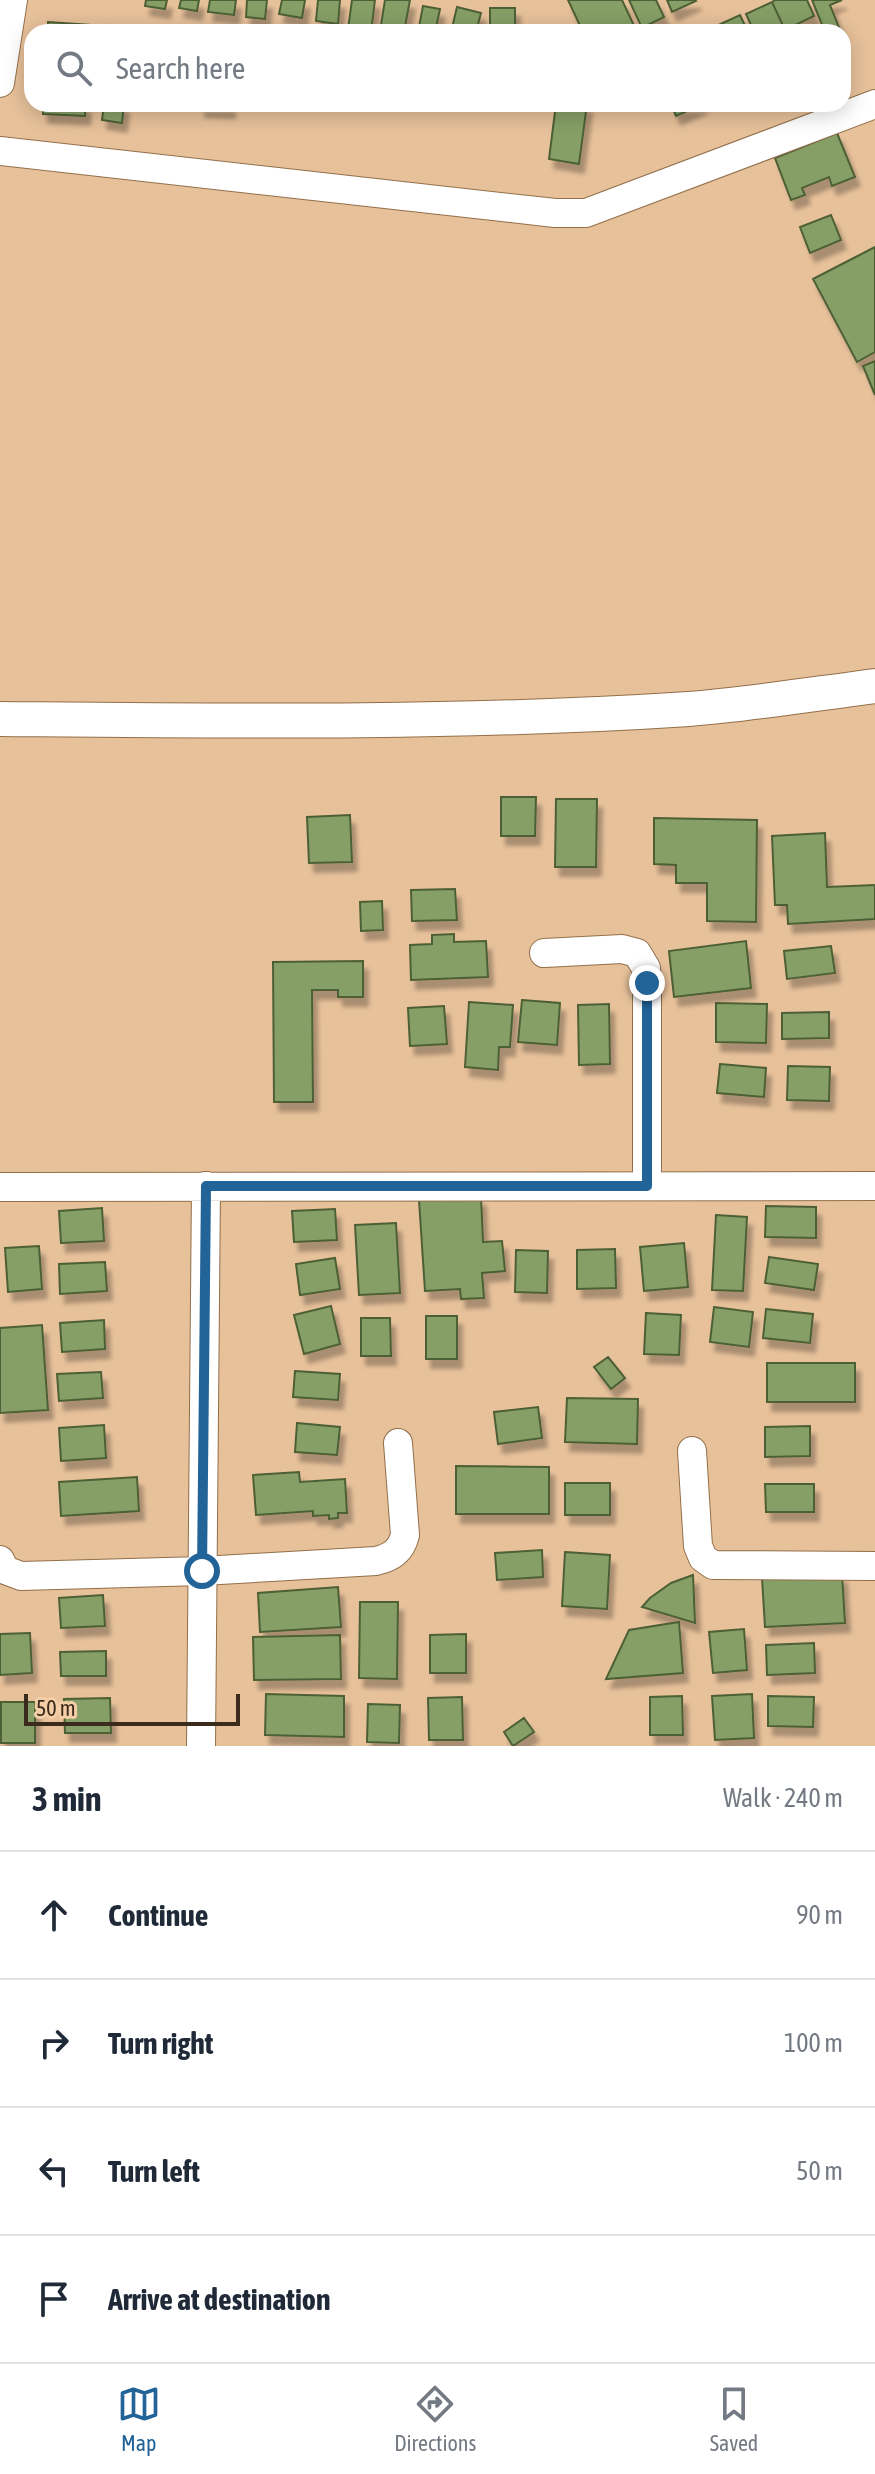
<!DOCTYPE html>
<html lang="en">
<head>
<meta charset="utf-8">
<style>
	:root { --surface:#fff; --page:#f6f6f7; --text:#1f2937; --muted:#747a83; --line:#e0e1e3; --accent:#226398 }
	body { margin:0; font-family:"Asap Condensed",sans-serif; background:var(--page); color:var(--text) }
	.scale { position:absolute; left:24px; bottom:20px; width:216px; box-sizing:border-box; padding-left:8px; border:4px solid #3a2b1c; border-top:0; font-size:22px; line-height:28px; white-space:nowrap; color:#3a2b1c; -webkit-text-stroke:6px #f4cea6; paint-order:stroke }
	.stop { position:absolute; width:24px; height:24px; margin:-18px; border:6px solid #226398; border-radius:50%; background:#fff }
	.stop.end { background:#226398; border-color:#fff; box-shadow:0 2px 8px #0008 }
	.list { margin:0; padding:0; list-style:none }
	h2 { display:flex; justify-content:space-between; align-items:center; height:104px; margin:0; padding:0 32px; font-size:34px }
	h2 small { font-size:26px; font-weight:400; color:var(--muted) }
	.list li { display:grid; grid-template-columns:52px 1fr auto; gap:24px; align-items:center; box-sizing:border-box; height:128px; padding:0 32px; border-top:2px solid var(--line) }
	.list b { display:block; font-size:30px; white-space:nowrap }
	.list em { font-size:26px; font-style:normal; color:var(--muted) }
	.icon { flex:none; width:44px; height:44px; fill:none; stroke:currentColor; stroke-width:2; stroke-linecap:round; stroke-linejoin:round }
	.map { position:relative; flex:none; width:875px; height:1746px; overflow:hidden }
	.search { position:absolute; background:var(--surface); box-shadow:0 4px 20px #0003; left:24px; right:24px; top:24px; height:88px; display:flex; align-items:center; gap:20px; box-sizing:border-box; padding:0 28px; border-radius:24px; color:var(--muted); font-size:30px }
	.sheet { height:616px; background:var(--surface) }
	nav { display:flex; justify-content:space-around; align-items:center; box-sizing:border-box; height:112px; border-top:2px solid var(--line); background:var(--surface); font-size:22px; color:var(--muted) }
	nav a { display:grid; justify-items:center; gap:4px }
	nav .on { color:var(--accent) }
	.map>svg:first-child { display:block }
	.building { fill:#869f66; stroke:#4e6035; stroke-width:2; filter:url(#shadow) }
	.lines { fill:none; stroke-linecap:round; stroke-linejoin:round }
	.minor-casing { stroke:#926f4a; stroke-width:30 }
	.tertiary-casing { stroke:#926f4a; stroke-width:36 }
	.minor { stroke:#fff; stroke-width:28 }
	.tertiary { stroke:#fff; stroke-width:34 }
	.route { stroke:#226398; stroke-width:10 }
</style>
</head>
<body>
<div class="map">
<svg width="875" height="1746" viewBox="0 0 875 1746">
	<defs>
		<filter id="shadow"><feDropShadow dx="5" dy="9" stdDeviation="2" flood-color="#0004"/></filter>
	</defs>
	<rect width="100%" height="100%" fill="#e7c19a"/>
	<!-- building -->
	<path class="building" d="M146 0H167L165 9 145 6Z
		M181 0H199L197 11 179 8Z
		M210 0H236L234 15 208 12Z
		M247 0H267L265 19 246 17Z
		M282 0H305L302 18 279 14Z
		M318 0H340L338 24 316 21Z
		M352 0H375L371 32 348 29Z
		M385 0H410L404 32 380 31Z
		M568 0H622L636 30 583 32Z
		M629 0H656L664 17 642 28Z
		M667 0H695L696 1 672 12Z
		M775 0H807L814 16 785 30 772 2Z
		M812 0H842L830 5 840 30 825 32Z
		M772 2 785 30 780 32H754L746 14Z
		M423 6 440 9 435 32H418Z
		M457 7 481 13 476 32H451Z
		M490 8H515V32H490Z
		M740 15 748 32H716L714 27Z
		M48 22 91 25V32H48Z
		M107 25 132 29 131 32H107Z
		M43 104H86L85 116 43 114Z
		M104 104H124L122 123 102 120Z
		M200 104H230V109L200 108Z
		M556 104H587L579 164 549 159Z
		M671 104H703L676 116Z
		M837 133 855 177 832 186 829 177 802 188 805 195 791 200 775 158Z
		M831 215 841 240 810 253 800 227Z
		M875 247V352L857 362 813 279Z
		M875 361V395L863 366Z
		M501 797H536L535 836H501Z
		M556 799H597L596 867H555Z
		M350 815 352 862 309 863 307 817Z
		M654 818 757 820 756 922 707 921V883H676V865L654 864Z
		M825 833 827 887 875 885V919L788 924 787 905H775L772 836Z
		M455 889 457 920 412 921 411 890Z
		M382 901 383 930 361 931 360 902Z
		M454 934V942L486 941 488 977 411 980 410 945 432 944V935Z
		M746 941 751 988 674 997 669 951Z
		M831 946 835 973 787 979 784 951Z
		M363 961V997H338V990H312L313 1102H274L273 962Z
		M522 1000 560 1003 557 1045 518 1042Z
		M469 1002 513 1005 510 1047H499L498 1070 465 1067Z
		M716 1003 767 1004 766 1043 716 1042Z
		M609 1004 610 1064 579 1065 578 1005Z
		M444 1006 447 1044 410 1046 408 1008Z
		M829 1012V1038L782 1039V1013Z
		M720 1064 766 1068 764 1097 717 1093Z
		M788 1066 830 1067 829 1101 787 1100Z
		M481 1197 483 1242 502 1241 505 1271 482 1273 484 1298 461 1299 460 1289 425 1291 419 1200Z
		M766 1206 816 1207V1238L765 1237Z
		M102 1208 104 1241 61 1243 59 1211Z
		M335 1209 337 1240 294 1242 292 1211Z
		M716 1215 747 1217 743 1291 712 1290Z
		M396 1223 400 1293 359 1295 355 1225Z
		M684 1243 688 1287 644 1291 640 1247Z
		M39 1246 42 1289 8 1292 5 1248Z
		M615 1249 616 1288 577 1289V1250Z
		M516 1250 548 1251 547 1293 515 1292Z
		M769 1257 818 1264 814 1290 765 1283Z
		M335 1258 340 1289 300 1295 296 1264Z
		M105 1262 107 1291 60 1294 59 1264Z
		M331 1306 340 1344 304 1354 294 1315Z
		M714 1307 753 1312 749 1347 710 1342Z
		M766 1309 813 1314 810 1343 763 1338Z
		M646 1313 681 1315 679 1355 644 1354Z
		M426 1316H457V1359H426Z
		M361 1318H390L391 1356H361Z
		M104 1320 105 1349 62 1352 60 1323Z
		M42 1325 48 1410 0 1413V1328Z
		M608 1357 625 1378 611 1389 594 1367Z
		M767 1363H855V1402H767Z
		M295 1371 340 1374 338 1400 293 1397Z
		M101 1372 103 1398 59 1401 57 1374Z
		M567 1398 638 1399 637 1444 565 1442Z
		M538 1407 542 1438 498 1444 494 1412Z
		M297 1423 340 1427 337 1455 295 1452Z
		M104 1425 106 1458 61 1461 59 1428Z
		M810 1426V1456L765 1457V1427Z
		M456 1466 549 1467V1514H456Z
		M299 1472 300 1482 345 1479 347 1513H338V1518L329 1519V1515L313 1516V1511L256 1515 253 1475Z
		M137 1477 139 1511 61 1516 59 1482Z
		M565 1483H610V1515H565Z
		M765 1484H814V1512H766Z
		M542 1550 543 1577 497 1580 495 1553Z
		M565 1552 610 1555 607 1609 562 1606Z
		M842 1574 845 1623 765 1627 762 1578Z
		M693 1575 695 1623 642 1607 650 1598 671 1583Z
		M338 1587 341 1627 260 1632 258 1593Z
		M103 1595 105 1626 61 1628 59 1598Z
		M360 1602H398L397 1679 359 1678Z
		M679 1622 683 1673 606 1679 629 1630Z
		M744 1629 747 1670 713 1673 709 1632Z
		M30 1633 32 1673 0 1675V1634Z
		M466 1634V1673H430V1635Z
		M340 1635 341 1679 254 1680 253 1637Z
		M814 1643 815 1673 767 1675 766 1645Z
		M106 1651V1676H61L60 1652Z
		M266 1694 344 1696V1737L265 1735Z
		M752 1694 754 1738 715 1740 712 1696Z
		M682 1696 683 1735H650V1697Z
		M768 1696 814 1697 813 1727 768 1726Z
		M462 1697 463 1740H429L428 1698Z
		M110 1698 111 1733H65L64 1699Z
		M1 1702H35V1743H1Z
		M368 1704 400 1705 399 1743 367 1742Z
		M524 1718 534 1732 513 1746 504 1732Z"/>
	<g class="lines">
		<defs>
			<path id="minor" d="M0 83 13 0
				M0 151 555 213H586L875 104
				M544 953 622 949 637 953 646 968 647 983V1186
				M0 1187 875 1186
				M692 1451 698 1546 703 1558 713 1565 875 1566
				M0 1560 5 1570 21 1576 202 1571 376 1561C392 1557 401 1551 405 1535L398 1443
				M201 1746 206 1186"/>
			<path id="tertiary" d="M0 719C230 721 459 724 689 709 751 704 813 694 875 686"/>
		</defs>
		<!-- minor casing -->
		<use href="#minor" class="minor-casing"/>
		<!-- tertiary casing -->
		<use href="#tertiary" class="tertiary-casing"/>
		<!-- minor -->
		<use href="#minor" class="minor"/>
		<!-- tertiary -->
		<use href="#tertiary" class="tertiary"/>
	</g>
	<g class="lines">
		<!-- route -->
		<path class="route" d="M202 1571 206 1186H647V983"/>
	</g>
</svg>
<div class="scale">50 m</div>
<div class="stop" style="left:202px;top:1571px"></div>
<div class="stop end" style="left:647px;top:983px"></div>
<div class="search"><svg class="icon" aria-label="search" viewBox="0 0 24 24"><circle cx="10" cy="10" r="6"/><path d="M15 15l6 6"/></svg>Search here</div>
</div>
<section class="sheet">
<h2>3 min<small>Walk · 240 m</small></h2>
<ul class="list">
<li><svg class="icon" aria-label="ahead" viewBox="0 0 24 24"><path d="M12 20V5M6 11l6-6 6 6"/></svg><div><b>Continue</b></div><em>90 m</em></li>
<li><svg class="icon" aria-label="right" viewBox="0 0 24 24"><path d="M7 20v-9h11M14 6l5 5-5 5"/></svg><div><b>Turn right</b></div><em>100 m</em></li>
<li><svg class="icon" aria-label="left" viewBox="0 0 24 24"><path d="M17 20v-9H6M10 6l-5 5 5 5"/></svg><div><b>Turn left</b></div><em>50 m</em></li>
<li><svg class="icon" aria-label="arrive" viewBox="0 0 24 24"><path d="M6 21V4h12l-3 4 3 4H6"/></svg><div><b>Arrive at destination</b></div></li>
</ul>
</section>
<nav>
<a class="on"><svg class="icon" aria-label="map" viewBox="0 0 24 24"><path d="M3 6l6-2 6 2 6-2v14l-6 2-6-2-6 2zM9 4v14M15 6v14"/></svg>Map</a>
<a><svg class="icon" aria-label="directions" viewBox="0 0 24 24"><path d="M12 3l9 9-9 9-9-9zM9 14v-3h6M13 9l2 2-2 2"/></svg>Directions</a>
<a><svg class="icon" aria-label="saved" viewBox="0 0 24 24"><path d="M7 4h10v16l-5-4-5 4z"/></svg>Saved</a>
</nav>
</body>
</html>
